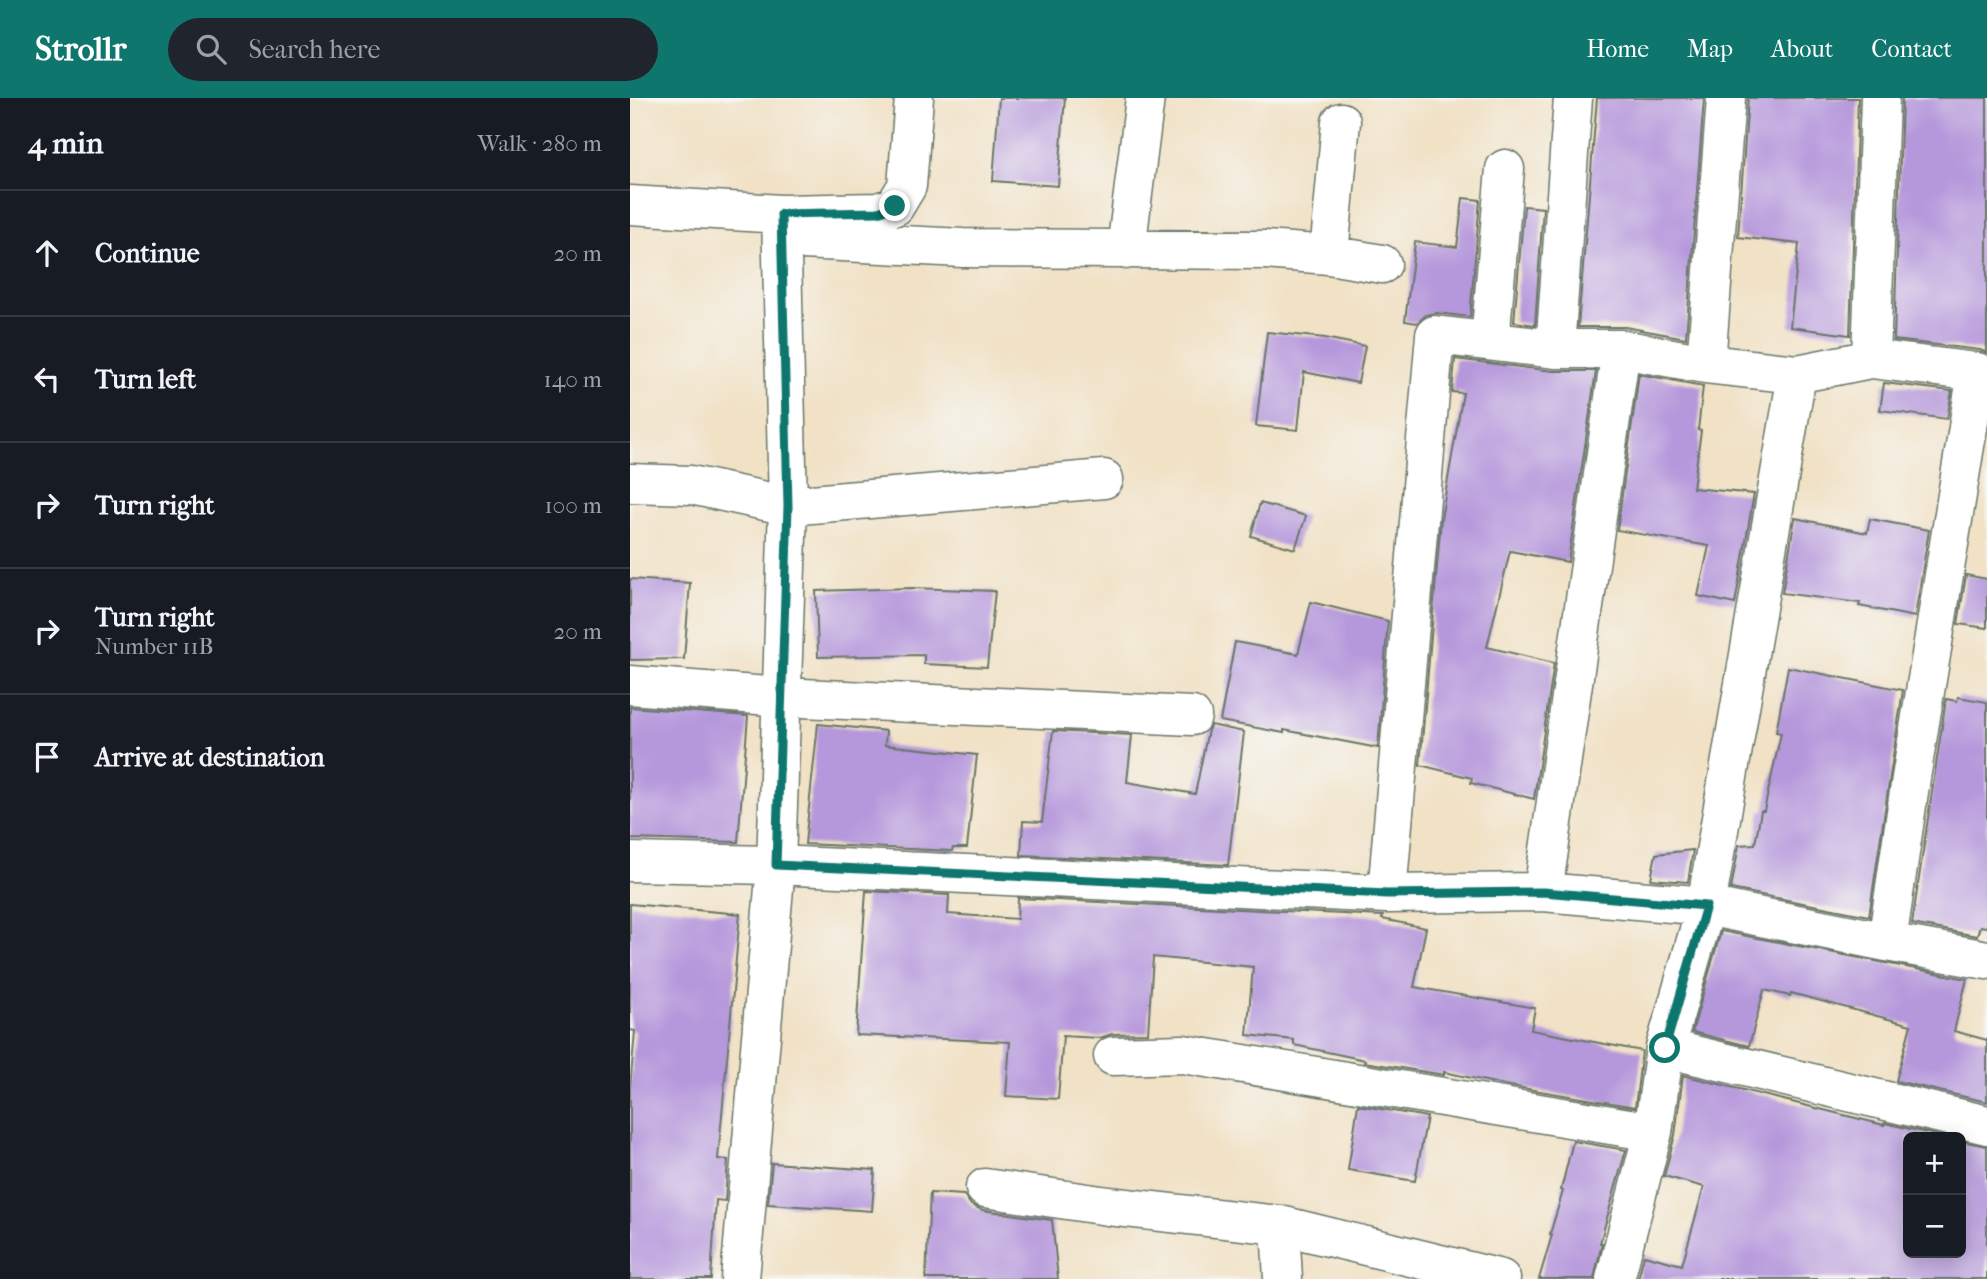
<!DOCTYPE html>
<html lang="en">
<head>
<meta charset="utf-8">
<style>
	:root { --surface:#171b24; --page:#20242c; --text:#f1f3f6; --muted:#9ea1a6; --line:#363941; --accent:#0f766e }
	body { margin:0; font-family:"IM FELL French Canon",serif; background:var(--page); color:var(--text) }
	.controls { position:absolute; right:21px; bottom:21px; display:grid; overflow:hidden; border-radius:10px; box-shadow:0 4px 18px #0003 }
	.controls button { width:63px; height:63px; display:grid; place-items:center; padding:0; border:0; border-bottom:2px solid var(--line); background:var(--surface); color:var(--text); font:35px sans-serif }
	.stop { position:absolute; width:21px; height:21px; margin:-16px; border:5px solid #0f766e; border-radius:50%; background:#fff }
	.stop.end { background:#0f766e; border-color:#fff; box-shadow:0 2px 7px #0008 }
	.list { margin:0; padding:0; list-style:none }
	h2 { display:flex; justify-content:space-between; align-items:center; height:91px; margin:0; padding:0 28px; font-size:30px }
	h2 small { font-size:23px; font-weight:400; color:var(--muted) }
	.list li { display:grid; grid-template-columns:46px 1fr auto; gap:21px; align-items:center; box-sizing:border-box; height:126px; padding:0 28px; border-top:2px solid var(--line) }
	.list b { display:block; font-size:26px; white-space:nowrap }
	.list p { margin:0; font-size:23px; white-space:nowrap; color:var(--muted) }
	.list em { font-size:23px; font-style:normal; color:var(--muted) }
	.icon { flex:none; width:38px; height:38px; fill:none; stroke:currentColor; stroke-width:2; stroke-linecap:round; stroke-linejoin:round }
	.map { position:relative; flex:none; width:1357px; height:1181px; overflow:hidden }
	header { display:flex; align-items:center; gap:42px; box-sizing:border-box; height:98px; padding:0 35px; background:var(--accent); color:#fff }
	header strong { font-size:33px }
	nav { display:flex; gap:38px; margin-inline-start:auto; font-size:24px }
	.search { width:490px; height:63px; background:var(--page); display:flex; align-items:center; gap:18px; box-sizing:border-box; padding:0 24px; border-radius:38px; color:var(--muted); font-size:26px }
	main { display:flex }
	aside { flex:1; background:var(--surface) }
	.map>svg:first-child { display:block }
	.building { fill:#b597db }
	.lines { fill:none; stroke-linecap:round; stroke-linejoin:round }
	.minor-casing { stroke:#687667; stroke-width:41 }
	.minor { stroke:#fff; stroke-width:38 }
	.route { stroke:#0f766e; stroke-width:9 }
</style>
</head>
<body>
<header>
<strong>Strollr</strong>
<div class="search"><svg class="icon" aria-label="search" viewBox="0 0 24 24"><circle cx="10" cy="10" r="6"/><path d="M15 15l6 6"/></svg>Search here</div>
<nav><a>Home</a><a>Map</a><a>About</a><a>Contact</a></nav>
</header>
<main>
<aside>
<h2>4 min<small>Walk · 280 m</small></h2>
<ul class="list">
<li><svg class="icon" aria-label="ahead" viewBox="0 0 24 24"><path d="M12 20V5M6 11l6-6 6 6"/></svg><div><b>Continue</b></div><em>20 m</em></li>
<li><svg class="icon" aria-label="left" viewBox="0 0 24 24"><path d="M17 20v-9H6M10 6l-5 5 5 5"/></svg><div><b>Turn left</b></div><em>140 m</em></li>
<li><svg class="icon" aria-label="right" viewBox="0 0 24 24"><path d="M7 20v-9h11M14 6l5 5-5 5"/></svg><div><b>Turn right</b></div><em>100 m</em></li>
<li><svg class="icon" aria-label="right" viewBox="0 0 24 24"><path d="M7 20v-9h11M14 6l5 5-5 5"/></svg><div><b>Turn right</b><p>Number 11B</p></div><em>20 m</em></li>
<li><svg class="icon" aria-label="arrive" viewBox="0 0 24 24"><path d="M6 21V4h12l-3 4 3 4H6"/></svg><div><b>Arrive at destination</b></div></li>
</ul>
</aside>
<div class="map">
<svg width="1357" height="1181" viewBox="0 0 1357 1181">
	<rect width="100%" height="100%" fill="#f6f6f2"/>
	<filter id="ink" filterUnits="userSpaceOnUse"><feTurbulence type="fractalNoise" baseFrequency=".0143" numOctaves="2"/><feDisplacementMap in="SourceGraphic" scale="14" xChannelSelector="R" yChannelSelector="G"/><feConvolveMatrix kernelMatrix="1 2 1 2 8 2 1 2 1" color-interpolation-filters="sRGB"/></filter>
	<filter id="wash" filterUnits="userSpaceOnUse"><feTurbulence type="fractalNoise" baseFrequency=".00686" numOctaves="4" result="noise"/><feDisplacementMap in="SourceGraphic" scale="28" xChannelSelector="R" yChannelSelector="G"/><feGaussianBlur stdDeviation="1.57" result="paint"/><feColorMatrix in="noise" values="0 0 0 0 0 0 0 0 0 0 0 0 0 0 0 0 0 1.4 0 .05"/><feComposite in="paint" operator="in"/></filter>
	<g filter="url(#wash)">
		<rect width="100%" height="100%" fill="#f1e1c5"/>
		<g id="blocks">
			<!-- building -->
			<path class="building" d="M369 0H435L428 88 363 83Z
				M967 0H1074L1056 240 995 229H948Z
				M1118 0H1228L1220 237 1160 229 1169 146 1108 139Z
				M1272 0H1357V255L1350 252 1264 242Z
				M833 100 850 102 840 219 807 215 796 217 787 225 775 223 785 144 827 149Z
				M894 108 913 110 905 227 884 224Z
				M637 234 695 240 735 248 728 285 674 274 668 332 626 328Z
				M825 261 923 273H966L938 464 880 453 857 549 924 565 904 701 841 685 842 680 790 667 811 421 833 295 822 294Z
				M1009 276 1073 288 1068 332 1071 333 1063 390 1124 396 1105 506 1068 498 1079 448 987 432Z
				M1254 285 1322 293 1317 321 1250 312Z
				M630 405 676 418 665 451 621 438Z
				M1165 420 1237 435 1240 421 1299 432 1285 519 1229 508 1230 505 1152 495Z
				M1336 477 1357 481V530L1328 526Z
				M0 481 60 485 54 561 0 562Z
				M282 490 365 493 357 569 294 566V557L188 559 186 493Z
				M681 504 758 523 748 650 654 632V635L590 623 605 544 668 556Z
				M1158 569 1273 592 1239 818 1101 791 1109 747 1125 746 1131 713H1134L1151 635 1146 634Z
				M1328 599 1357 604V829L1350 828 1347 838 1282 826 1316 601 1327 603Z
				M0 609 118 618 108 744 0 741Z
				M188 626 256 633 255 647 347 657 337 750H323L322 753 175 746Z
				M581 627 614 634 598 767 391 757 393 723 412 724 423 633 502 637 497 684 565 696 578 632Z
				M1063 752 1058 784 1021 781 1026 756Z
				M236 793 319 797 318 816 387 821 388 800 753 818 752 821 796 830 784 889 905 910 901 932 1012 953 1005 1009 874 987 814 974V977L734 964 735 962 664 947V942L617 937 623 869 523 859 518 935 482 936 470 940 433 938 428 1001 376 998 380 944 226 937Z
				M0 806 110 816 88 1061 98 1062 95 1103 86 1102 81 1181H0V990L5 933 0 932Z
				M1091 833 1337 881 1324 933 1357 942V1004L1266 983 1281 927 1161 895 1160 898 1134 892 1119 948 1062 934Z
				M1053 977 1254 1027 1255 1025 1314 1039H1278V1155H1331V1043L1357 1048V1181H1008L1014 1157 1052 1167 1074 1089 1034 1078 1045 1037Z
				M728 1007 797 1019 785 1083 718 1072Z
				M943 1043 996 1052 970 1145H972L964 1181H909L922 1137 920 1136 933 1093 931 1092Z
				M142 1065 245 1072 242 1113 138 1106Z
				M300 1095 334 1097 341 1107 352 1112 422 1122 428 1181H296Z"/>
		</g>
	</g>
	<g filter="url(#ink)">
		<use href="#blocks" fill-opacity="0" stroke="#687667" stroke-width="2"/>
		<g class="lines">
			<defs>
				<path id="minor" d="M0 107 151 116
					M152 141 333 150 635 152 699 157 752 166
					M496 152 515 0
					M699 157 711 24
					M860 243 875 71
					M925 251 943 0
					M1241 261 1250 0
					M1076 266 1096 0
					M0 385 61 387 158 408 474 381
					M0 587 151 599 562 618
					M0 764 146 767 757 796 913 794 1076 808 1257 844 1281 680 1347 274 1241 261 1167 276 1076 266 991 251H925L805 237 757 796
					M913 794 991 251
					M1257 844 1357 862
					M1035 950 1357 1027
					M483 958 553 956 1023 1034
					M355 1090 478 1108 650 1127 871 1181
					M650 1127 653 1181
					M110 1181 146 767 158 408 151 116 248 114 265 108 277 88 284 0
					M985 1181 1023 1034 1035 950 1076 808 1167 276"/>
			</defs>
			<!-- minor casing -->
			<use href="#minor" class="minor-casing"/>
			<!-- minor -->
			<use href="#minor" class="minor"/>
		</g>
	</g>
	<g class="lines" filter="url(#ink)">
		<!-- route -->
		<path class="route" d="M265 108 248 114 151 116 158 408 146 767 757 796 913 794 1076 808 1035 950"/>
	</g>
</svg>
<div class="controls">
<button>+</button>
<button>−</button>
</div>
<div class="stop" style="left:1035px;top:950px"></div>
<div class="stop end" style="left:265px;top:108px"></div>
</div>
</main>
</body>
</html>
